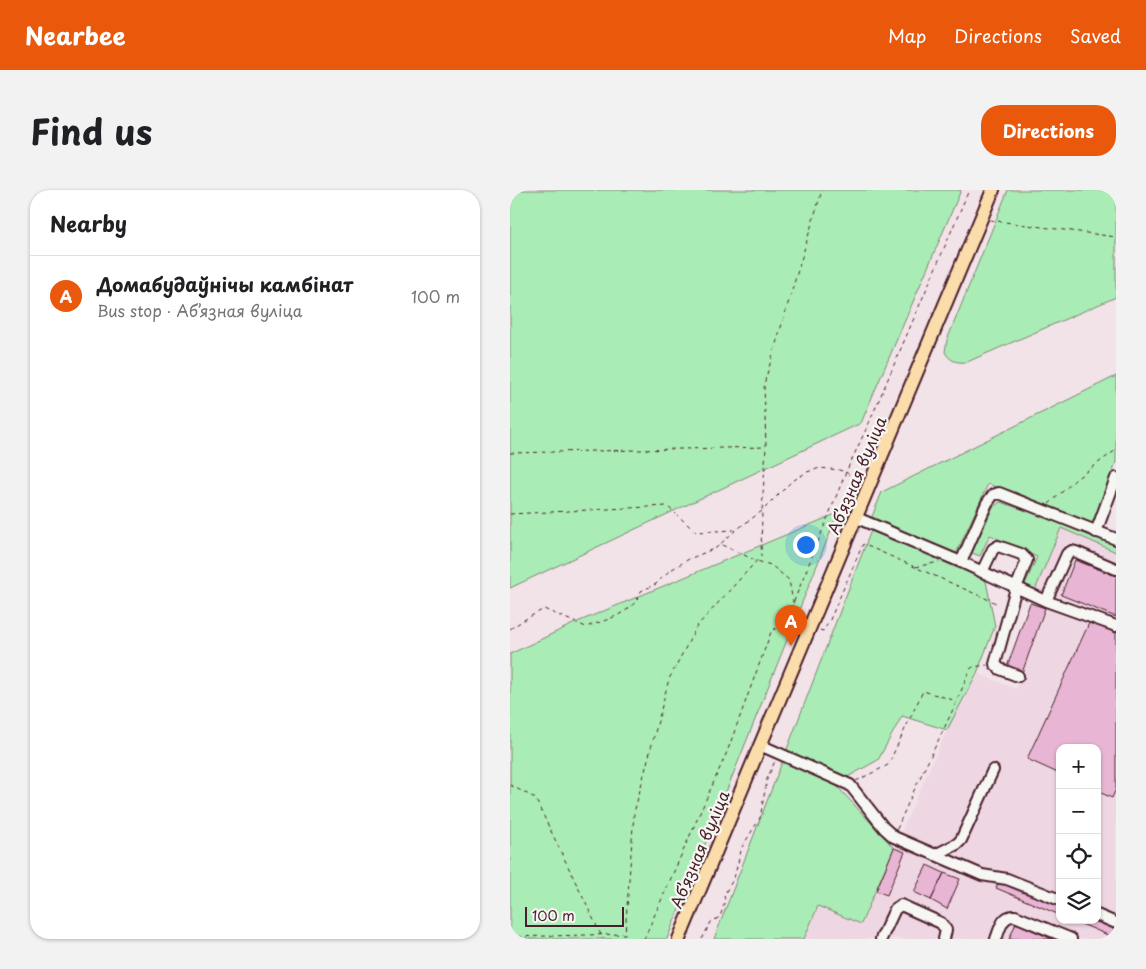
<!DOCTYPE html>
<html lang="en">
<head>
<meta charset="utf-8">
<style>
	:root { --surface:#fff; --page:#f2f2f2; --text:#202124; --muted:#757577; --line:#e0e0e0; --accent:#ea580c }
	body { margin:0; font-family:"Playpen Sans",sans-serif; background:var(--page); color:var(--text) }
	.controls { position:absolute; right:15px; bottom:15px; display:grid; overflow:hidden; border-radius:10px; box-shadow:0 1px 4px #0004 }
	.controls button { width:45px; height:45px; display:grid; place-items:center; padding:0; border:0; border-bottom:1px solid var(--line); background:var(--surface); color:var(--text); font:25px sans-serif }
	.scale { position:absolute; left:15px; bottom:12px; width:99px; box-sizing:border-box; padding-left:5px; border:2px solid #4a1f2b; border-top:0; font-size:14px; line-height:18px; white-space:nowrap; color:#4a1f2b; -webkit-text-stroke:4px #f6f6f2; paint-order:stroke }
	.you { position:absolute; left:295px; top:354px; width:18px; height:18px; margin:-12px; border:4px solid #fff; border-radius:50%; background:#1a73e8; box-shadow:0 0 0 8px #1a73e833 }
	.badge { display:grid; place-items:center; width:32px; height:32px; border-radius:50%; background:var(--accent); color:#fff; font-size:16px; font-weight:700 }
	.pin { position:absolute; translate:-50% -41px; filter:drop-shadow(0 1px 2px #0008) }
	.pin::after { content:''; position:absolute; top:26px; width:18px; height:15px; background:inherit; clip-path:polygon(0 0,100% 0,50% 100%) }
	.list { margin:0; padding:0; list-style:none }
	h2 { display:flex; justify-content:space-between; align-items:center; height:65px; margin:0; padding:0 20px; font-size:21px }
	h2 small { font-size:16px; font-weight:400; color:var(--muted) }
	.list li { display:grid; grid-template-columns:32px 1fr auto; gap:15px; align-items:center; box-sizing:border-box; height:80px; padding:0 20px; border-top:1px solid var(--line) }
	.list b { display:block; font-size:19px; white-space:nowrap }
	.list p { margin:0; font-size:16px; white-space:nowrap; color:var(--muted) }
	.list em { font-size:16px; font-style:normal; color:var(--muted) }
	.icon { flex:none; width:28px; height:28px; fill:none; stroke:currentColor; stroke-width:2; stroke-linecap:round; stroke-linejoin:round }
	.map { position:relative; flex:none; width:606px; height:749px; overflow:hidden; border-radius:20px }
	header { display:flex; align-items:center; gap:30px; box-sizing:border-box; height:70px; padding:0 25px; background:var(--accent); color:#fff }
	header strong { font-size:24px }
	nav { display:flex; gap:28px; margin-inline-start:auto; font-size:18px }
	.intro { display:flex; align-items:center; justify-content:space-between; box-sizing:border-box; height:120px; padding:0 30px }
	h1 { margin:0; font-size:35px }
	.button { padding:12px 22px; border-radius:20px; background:var(--accent); color:#fff; font-size:18px; font-weight:700 }
	main { display:flex; gap:30px; padding:0 30px }
	aside { flex:1; background:var(--surface); border-radius:20px; box-shadow:0 1px 4px #0004 }
	.map>svg:first-child { display:block }
	.built { fill:#efd6e3; fill-rule:evenodd }
	.green { fill:#aaecb6; stroke:#7a8670 }
	.building { fill:#e8b6d4; stroke:#4a1f2b }
	.lines { fill:none; stroke-linecap:round; stroke-linejoin:round }
	.minor-casing { stroke:#4a1f2b; stroke-width:14 }
	.major-casing { stroke:#4a1f2b; stroke-width:16 }
	.path { stroke:#4a1f2b; stroke-width:1; stroke-dasharray:4 4; stroke-linecap:butt }
	.minor { stroke:#f6f6f2; stroke-width:10 }
	.major { stroke:#fbddab; stroke-width:12 }
	.labels { text-anchor:middle; dominant-baseline:central; stroke-width:4.5; stroke-linejoin:round; paint-order:stroke }
	.street-label { font-size:16px; fill:#4a1f2b; stroke:#f6f6f2 }
</style>
</head>
<body>
<header>
<strong>Nearbee</strong>
<nav><a>Map</a><a>Directions</a><a>Saved</a></nav>
</header>
<div class="intro"><h1>Find us</h1><a class="button">Directions</a></div>
<main>
<aside>
<h2>Nearby<small></small></h2>
<ul class="list">
<li><span class="badge">A</span><div><b>Домабудаўнічы камбінат</b><p>Bus stop · Абʼязная вуліца</p></div><em>100 m</em></li>
</ul>
</aside>
<div class="map">
<svg width="606" height="749" viewBox="0 0 606 749">
	<rect width="100%" height="100%" fill="#f2e3e9"/>
	<filter id="ink" filterUnits="userSpaceOnUse"><feTurbulence type="fractalNoise" baseFrequency=".02" numOctaves="2"/><feDisplacementMap in="SourceGraphic" scale="10" xChannelSelector="R" yChannelSelector="G"/><feConvolveMatrix kernelMatrix="1 2 1 2 8 2 1 2 1" color-interpolation-filters="sRGB"/></filter>
	<g filter="url(#ink)">
		<!-- built -->
		<path class="built" d="M551 338 606 362V749H294L308 716 352 734 384 658 437 540 467 483 506 499 512 483 497 477 520 413ZM550 558H587V730H550Z"/>
		<!-- green -->
		<path class="green" d="M0 0H451L351 233 0 398Z
			M498 0H606V107L457 172C446 173 440 171 435 162L437 150Z
			M606 186V272L584 334 478 294 445 366 362 327 361 329 372 302Z
			M490 312 536 327 606 354V362L551 338 523 405 513 399 527 367 480 345 470 366 462 363 483 317Z
			M328 323 157 749H0V464L65 433Z
			M362 338 476 391 485 436 467 483 437 540 392 526 368 570 325 594 384 658 351 734 308 716 294 749H204Z"/>
		<!-- building -->
		<path class="building" d="M565 370 606 386V427L551 405Z
			M520 413 535 418 512 483 497 477Z
			M580 431 606 443V599L602 608 587 601V558H550V584L517 569Z
			M384 658 395 662 377 705 366 701Z
			M417 675 434 683 421 710 404 702Z
			M434 683 450 689 437 719 421 710Z
			M490 689 550 714V725L486 698Z
			M562 730H587L606 738 605 748Z
			M506 733 542 749H499Z"/>
		<g class="lines">
			<defs>
				<path id="minor" d="M347 328 451 372 477 313 483 305 489 303 606 349
					M586 342 606 288
					M451 372 536 411 606 436
					M472 382 483 359 488 356 511 364 517 370 506 398 485 474 490 479 508 486
					M536 411 557 364 562 361 566 362 606 379
					M250 555 340 595 374 638 384 647 472 685 497 689 550 710
					M425 665 447 654 451 650 483 580
					M587 725 606 733
					M371 749 385 719 391 715 431 733 436 740 434 749
					M486 749C490 739 492 725 505 726L561 749"/>
				<path id="major" d="M169 749 483 0"/>
			</defs>
			<!-- minor casing -->
			<use href="#minor" class="minor-casing"/>
			<!-- major casing -->
			<use href="#major" class="major-casing"/>
			<!-- path -->
			<path class="path" d="M480 30 606 47
				M0 263 256 257
				M539 314 566 289 606 260
				M0 324 157 316 186 342 224 340
				M212 355 247 371 261 375 279 390 283 412 291 432
				M405 377 429 372
				M0 439 12 431 34 419 76 437C95 430 124 424 131 401L146 394 159 381 179 369 206 358 226 340 252 321 281 292 297 282 310 278 329 280 336 282 350 295
				M310 440 313 441 319 432 353 354 486 413
				M286 442 277 439 274 436 336 282 359 233 459 0
				M283 450 287 442
				M346 591 378 575 413 501 447 511
				M0 595 25 608 93 749
				M387 639C409 585 439 534 460 479L463 477 477 475
				M0 747 115 744 124 623 159 489 187 436 251 366 252 321 256 257 254 194 312 0
				M134 749 217 562 261 442 266 438 273 436
				M192 749 201 732 210 727 215 711 214 705 224 688 232 657 250 628 257 589 265 571"/>
			<!-- minor -->
			<use href="#minor" class="minor"/>
			<!-- major -->
			<use href="#major" class="major"/>
		</g>
	</g>
	<g class="labels">
		<!-- street labels -->
		<g class="street-label">
			<text transform="translate(346 285) rotate(-67)">Абʼязная вуліца</text>
			<text transform="translate(189 659) rotate(-67)">Абʼязная вуліца</text>
		</g>
	</g>
</svg>
<div class="controls">
<button>+</button>
<button>−</button>
<button><svg class="icon" aria-label="locate" viewBox="0 0 24 24"><circle cx="12" cy="12" r="6"/><path d="M12 2v4M12 18v4M2 12h4M18 12h4"/></svg></button>
<button><svg class="icon" aria-label="layers" viewBox="0 0 24 24"><path d="M12 4l9 5-9 5-9-5zM3 14l9 5 9-5"/></svg></button>
</div>
<div class="scale">100 m</div>
<div class="you"></div>
<div class="pin badge" style="left:281px;top:456px">A</div>
</div>
</main>
</body>
</html>
